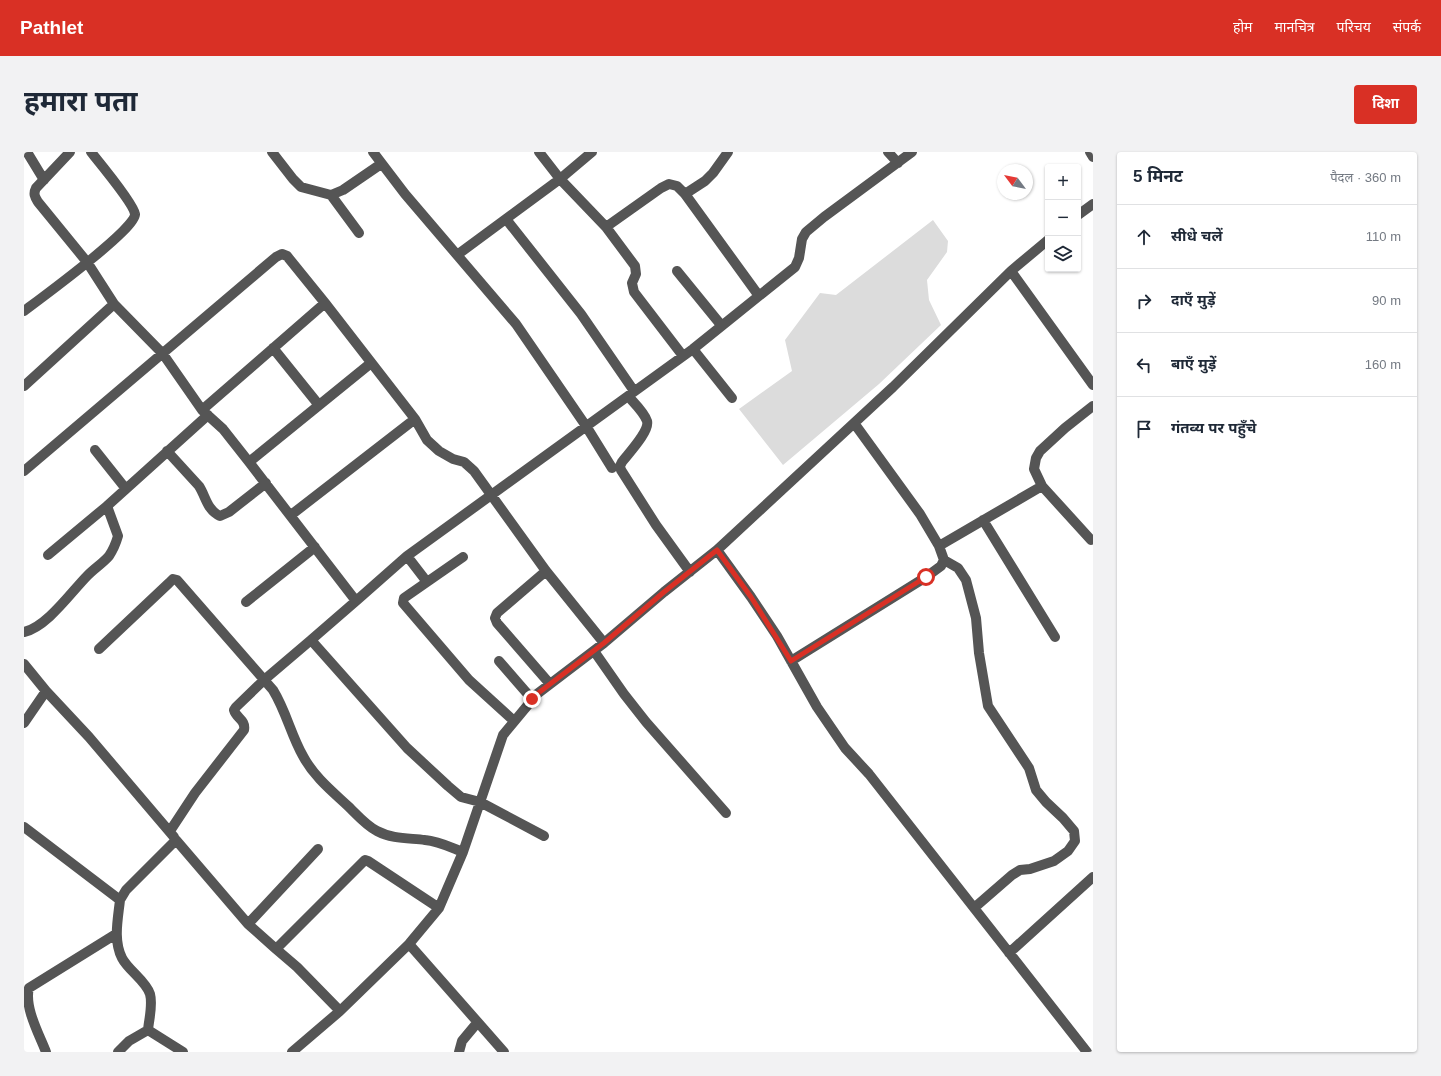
<!DOCTYPE html>
<html lang="hi">
<head>
<meta charset="utf-8">
<style>
	:root { --surface:#fff; --page:#f2f2f3; --text:#1f2937; --muted:#747a83; --line:#e0e1e3; --accent:#d93025 }
	body { margin:0; font-family:Arial,"Noto Sans Devanagari",sans-serif; background:var(--page); color:var(--text) }
	.controls { position:absolute; right:12px; top:12px; display:grid; overflow:hidden; border-radius:4px; box-shadow:0 1px 3px #0004 }
	.controls button { width:36px; height:36px; display:grid; place-items:center; padding:0; border:0; border-bottom:1px solid var(--line); background:var(--surface); color:var(--text); font:20px sans-serif }
	.compass { position:absolute; left:973px; top:12px; width:36px; height:36px; border-radius:50%; background:var(--surface); box-shadow:0 1px 3px #0004; rotate:302deg }
	.stop { position:absolute; width:12px; height:12px; margin:-9px; border:3px solid #d93025; border-radius:50%; background:#fff }
	.stop.end { background:#d93025; border-color:#fff; box-shadow:0 1px 4px #0008 }
	.list { margin:0; padding:0; list-style:none }
	h2 { display:flex; justify-content:space-between; align-items:center; height:52px; margin:0; padding:0 16px; font-size:17px }
	h2 small { font-size:13px; font-weight:400; color:var(--muted) }
	.list li { display:grid; grid-template-columns:26px 1fr auto; gap:12px; align-items:center; box-sizing:border-box; height:64px; padding:0 16px; border-top:1px solid var(--line) }
	.list b { display:block; font-size:15px; white-space:nowrap }
	.list em { font-size:13px; font-style:normal; color:var(--muted) }
	.icon { flex:none; width:22px; height:22px; fill:none; stroke:currentColor; stroke-width:2; stroke-linecap:round; stroke-linejoin:round }
	.map { position:relative; flex:none; width:1069px; height:900px; overflow:hidden; border-radius:4px }
	header { display:flex; align-items:center; gap:24px; box-sizing:border-box; height:56px; padding:0 20px; background:var(--accent); color:#fff }
	header strong { font-size:19px }
	nav { display:flex; gap:22px; margin-inline-start:auto; font-size:14px }
	.intro { display:flex; align-items:center; justify-content:space-between; box-sizing:border-box; height:96px; padding:0 24px }
	h1 { margin:0; font-size:28px }
	.button { padding:10px 18px; border-radius:4px; background:var(--accent); color:#fff; font-size:14px; font-weight:700 }
	main { display:flex; gap:24px; padding:0 24px }
	aside { flex:1; background:var(--surface); border-radius:4px; box-shadow:0 1px 3px #0004 }
	.map>svg:first-child { display:block }
	.green { fill:#dcdcdc }
	.lines { fill:none; stroke-linecap:round; stroke-linejoin:round }
	.minor { stroke:#555; stroke-width:10 }
	.route { stroke:#d93025; stroke-width:5 }
</style>
</head>
<body>
<header>
<strong>Pathlet</strong>
<nav><a>होम</a><a>मानचित्र</a><a>परिचय</a><a>संपर्क</a></nav>
</header>
<div class="intro"><h1>हमारा पता</h1><a class="button">दिशा</a></div>
<main>
<div class="map">
<svg width="1069" height="900" viewBox="0 0 1069 900">
	<rect width="100%" height="100%" fill="#fff"/>
	<!-- green -->
	<path class="green" d="M909 68 924 89 923 100 903 128 905 148 917 173 855 232 759 313 715 257 768 219 761 188 796 141 812 143Z"/>
	<g class="lines">
		<!-- minor -->
		<path class="minor" d="M3 0 20 28
			M46 0 12 36C9 42 11 45 14 50L63 110 90 152 139 202 178 258 199 277 225 310 332 449 287 488 383 596 424 634 437 645 456 650 520 684
			M248 0 269 27 277 35 307 43 319 38 357 12
			M349 0 381 42 492 172 562 274 588 316
			M568 0 536 27 582 75 611 114 612 122 608 131 610 140 659 204
			M864 0 874 11
			M1066 0 1069 5
			M661 42 735 144
			M307 43 335 81
			M1054 63 1069 52
			M482 67 557 162 610 239
			M582 75 637 36 645 32 653 34 661 42 681 29 689 21 704 0
			M433 103 536 27 515 0
			M653 119 697 173
			M987 119 1069 233
			M0 159C16 147 113 76 111 62 110 52 75 10 67 0
			M249 196 294 252
			M669 197 708 246
			M0 234 90 152
			M604 244C610 251 620 260 623 269 626 279 604 302 598 310L596 314 597 318 632 373 666 420
			M178 258 301 151
			M391 267 403 288 415 299 429 307 440 310 450 319 522 419 580 491
			M71 298 102 337
			M143 299 175 334C182 345 183 358 196 364L205 360 242 331
			M225 310 347 211
			M0 319 252 105 258 102 263 104 301 151 391 267 267 363
			M959 368 1031 485
			M1067 388 1018 334 1010 317 1012 306 1016 299 1041 276 1069 254
			M915 394 1018 334
			M693 398 727 445 753 484 793 555 821 596 845 622 1063 900
			M24 403 83 354 184 263
			M383 404 669 197 771 115 775 106 778 87 782 80 800 65 888 0
			M920 408 934 416 942 428 952 466 955 501 964 554 1005 616 1012 638 1022 650 1039 666 1050 679 1051 689 1044 699 1030 709 1006 717 996 718 988 723 950 756
			M522 419 473 461 471 466 473 471 526 532
			M403 430 439 405
			M332 449 383 404 403 430 380 446 379 451 445 528 490 569
			M222 450 291 395
			M0 480C23 475 47 440 64 423 71 416 79 411 85 404 89 398 92 391 94 384L83 354
			M75 497 145 431 149 427 153 428 249 538C262 559 267 583 279 604 290 625 309 640 326 656 334 664 343 674 353 679 368 687 385 686 401 688 414 689 426 695 439 700
			M570 499 600 542 622 570 702 661
			M475 509 508 547
			M767 509 902 425 917 414 920 408 915 394 896 362 830 271
			M0 512 22 539 65 585 150 685
			M0 571 22 539
			M0 675 96 748C94 767 89 788 98 806 104 818 122 829 126 842 129 853 125 867 124 878
			M146 679 171 641 220 578C222 568 212 566 210 558L212 555 240 528 287 488
			M96 748 102 738 152 688 224 772 294 697
			M224 772 252 797 341 708 344 709 415 756
			M385 792 480 900
			M252 797 273 815 316 859
			M985 801 1069 725
			M124 878 159 900
			M22 900C15 882 0 855 5 836L92 782
			M94 900 105 889 124 878
			M268 900 316 859 385 792 415 756 439 700 479 583 513 542 580 491 640 440 693 398 869 235 987 119 1024 88
			M435 900 438 889 453 871"/>
	</g>
	<g class="lines">
		<!-- route -->
		<path class="route" d="M508 547 513 542 580 491 640 440 693 398 727 445 767 509 902 425"/>
	</g>
</svg>
<div class="controls">
<button>+</button>
<button>−</button>
<button><svg class="icon" aria-label="layers" viewBox="0 0 24 24"><path d="M12 4l9 5-9 5-9-5zM3 14l9 5 9-5"/></svg></button>
</div>
<svg class="compass" viewBox="-18 -18 36 36"><path d="M0-13l5 13h-10z" fill="#e53935"/><path d="M0 13l5-13h-10z" fill="#747a83"/></svg>
<div class="stop" style="left:902px;top:425px"></div>
<div class="stop end" style="left:508px;top:547px"></div>
</div>
<aside>
<h2>5 मिनट<small>पैदल · 360 m</small></h2>
<ul class="list">
<li><svg class="icon" aria-label="ahead" viewBox="0 0 24 24"><path d="M12 20V5M6 11l6-6 6 6"/></svg><div><b>सीधे चलें</b></div><em>110 m</em></li>
<li><svg class="icon" aria-label="right" viewBox="0 0 24 24"><path d="M7 20v-9h11M14 6l5 5-5 5"/></svg><div><b>दाएँ मुड़ें</b></div><em>90 m</em></li>
<li><svg class="icon" aria-label="left" viewBox="0 0 24 24"><path d="M17 20v-9H6M10 6l-5 5 5 5"/></svg><div><b>बाएँ मुड़ें</b></div><em>160 m</em></li>
<li><svg class="icon" aria-label="arrive" viewBox="0 0 24 24"><path d="M6 21V4h12l-3 4 3 4H6"/></svg><div><b>गंतव्य पर पहुँचे</b></div></li>
</ul>
</aside>
</main>
</body>
</html>
